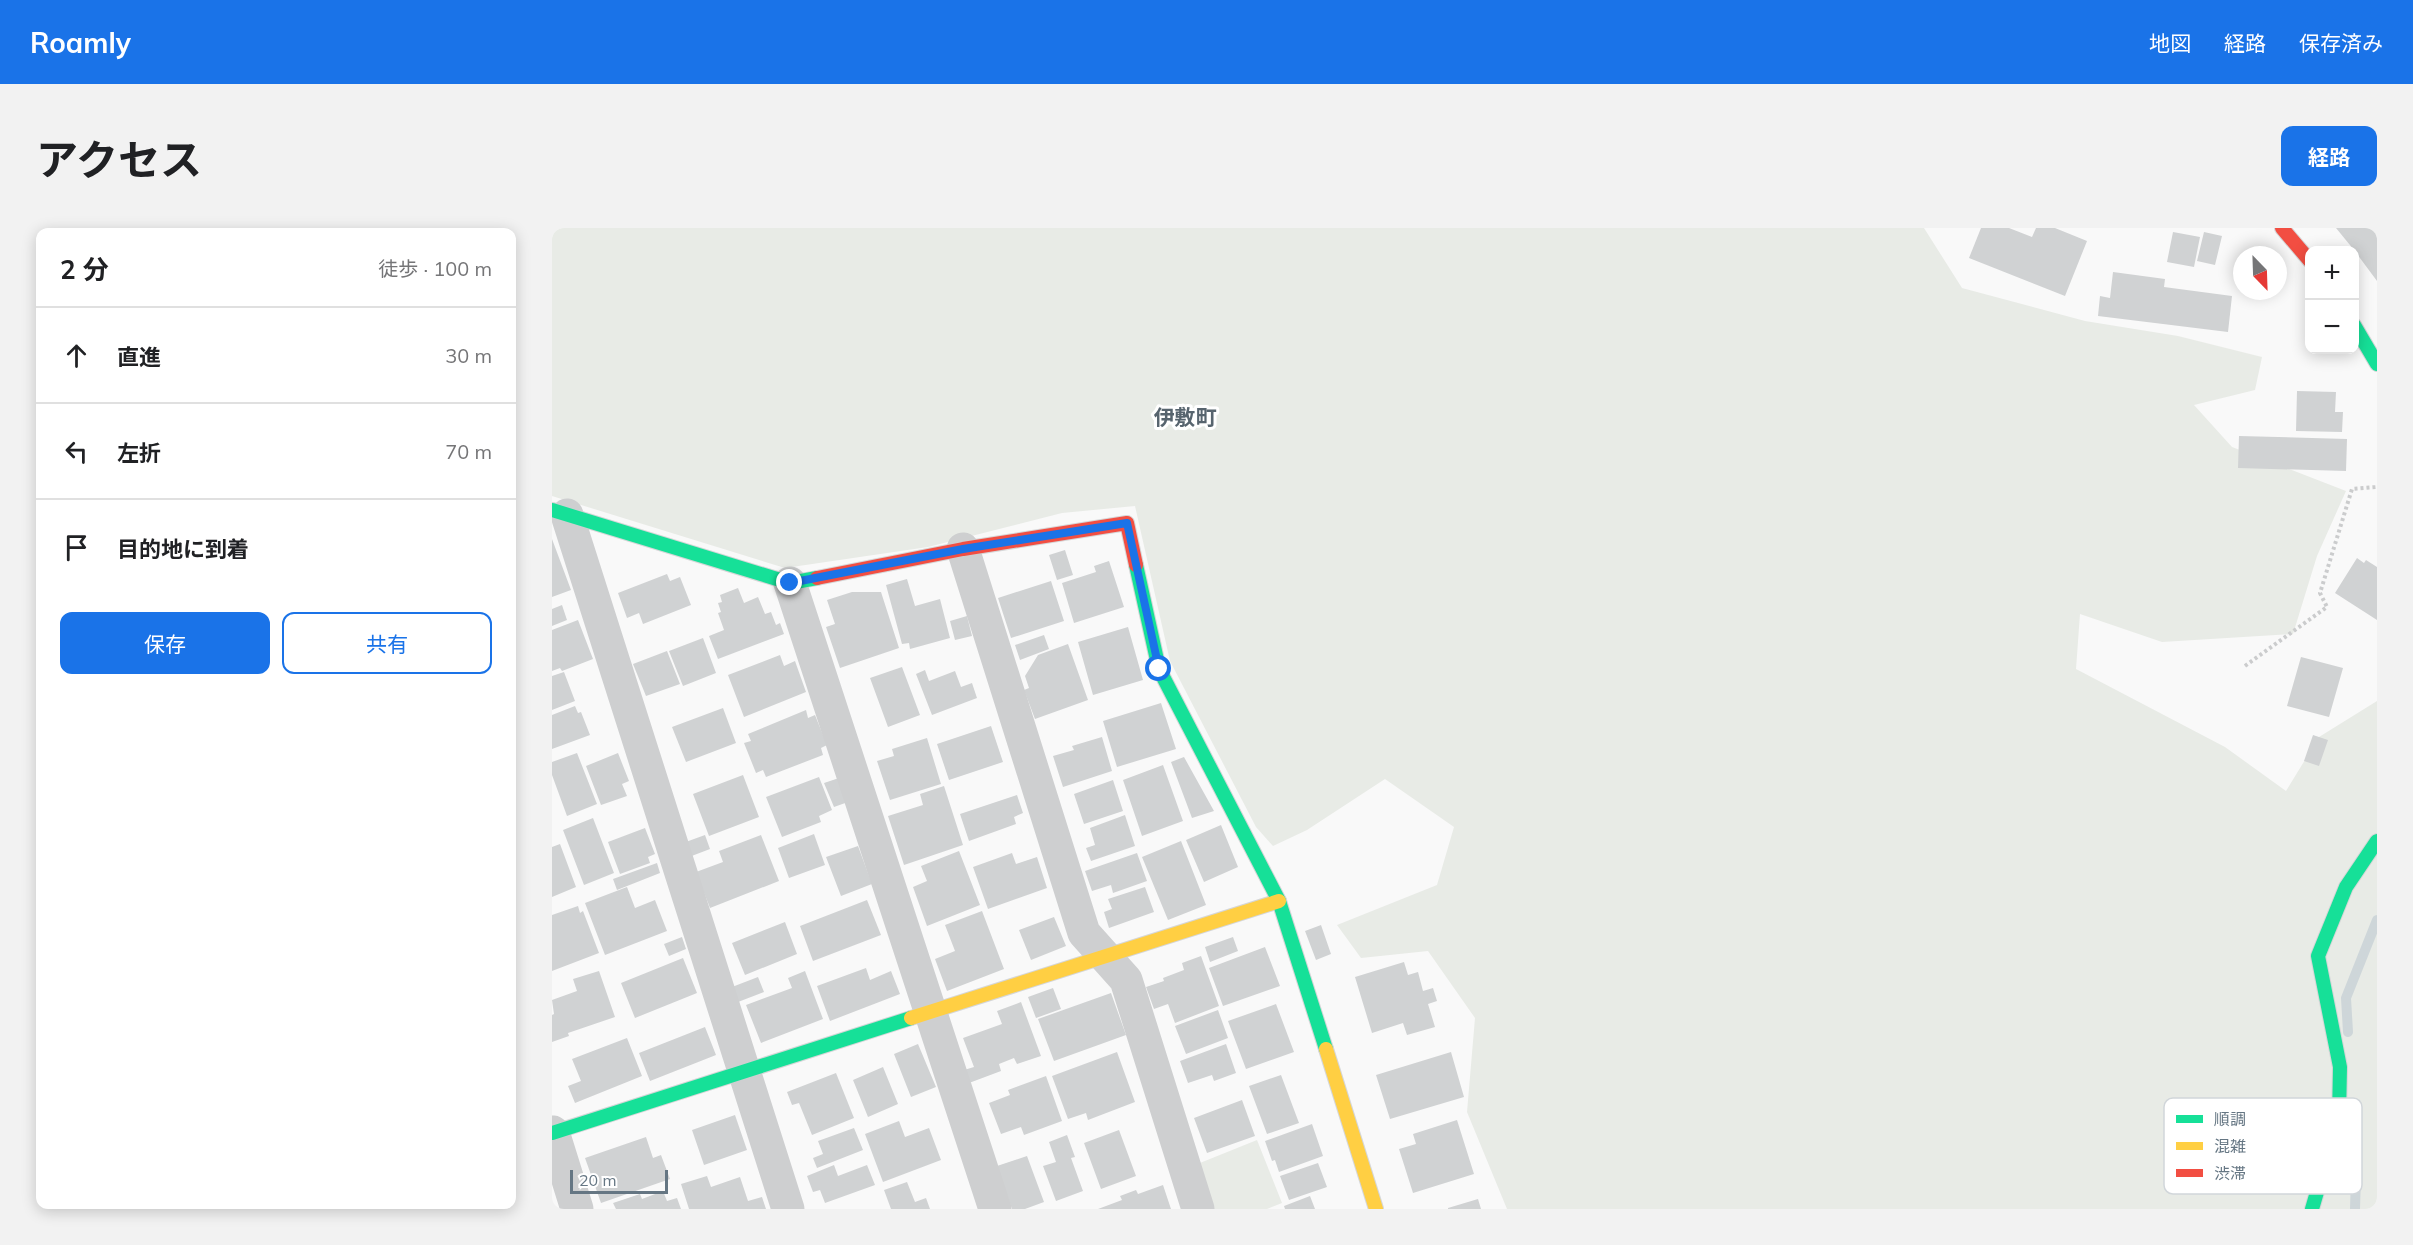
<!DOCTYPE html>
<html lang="ja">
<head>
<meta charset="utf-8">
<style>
	:root { --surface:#fff; --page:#f2f2f2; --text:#202124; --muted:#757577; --line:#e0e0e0; --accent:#1a73e8 }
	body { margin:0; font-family:Mulish,"Noto Sans JP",sans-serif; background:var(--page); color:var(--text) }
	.controls { position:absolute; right:18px; top:18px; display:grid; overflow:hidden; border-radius:12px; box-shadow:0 3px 15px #0003 }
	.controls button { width:54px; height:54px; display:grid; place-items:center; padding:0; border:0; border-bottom:2px solid var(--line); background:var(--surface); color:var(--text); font:30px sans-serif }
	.compass { position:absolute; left:1681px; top:18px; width:54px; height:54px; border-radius:50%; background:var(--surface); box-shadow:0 3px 15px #0003; rotate:157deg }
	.scale { position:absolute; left:18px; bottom:15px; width:98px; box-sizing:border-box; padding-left:6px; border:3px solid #657683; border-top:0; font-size:16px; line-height:21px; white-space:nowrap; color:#657683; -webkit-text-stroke:4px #fff; paint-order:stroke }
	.stop { position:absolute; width:18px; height:18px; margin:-14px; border:4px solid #1a73e8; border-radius:50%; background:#fff }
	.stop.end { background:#1a73e8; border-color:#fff; box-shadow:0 2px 6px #0008 }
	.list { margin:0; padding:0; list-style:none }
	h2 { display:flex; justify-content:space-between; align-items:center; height:78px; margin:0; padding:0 24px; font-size:26px }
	h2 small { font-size:20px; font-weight:400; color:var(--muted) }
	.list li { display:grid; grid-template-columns:39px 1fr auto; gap:18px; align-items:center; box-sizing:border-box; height:96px; padding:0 24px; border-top:2px solid var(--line) }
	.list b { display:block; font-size:22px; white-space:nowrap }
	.list em { font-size:20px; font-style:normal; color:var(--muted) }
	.actions { display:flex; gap:12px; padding:18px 24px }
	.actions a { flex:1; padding:14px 0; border:2px solid var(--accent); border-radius:12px; text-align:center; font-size:21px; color:var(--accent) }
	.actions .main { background:var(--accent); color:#fff }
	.icon { flex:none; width:33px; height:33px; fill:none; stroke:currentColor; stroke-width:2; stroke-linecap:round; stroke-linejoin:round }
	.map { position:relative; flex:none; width:1825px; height:981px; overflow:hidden; border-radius:12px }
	header { display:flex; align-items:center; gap:36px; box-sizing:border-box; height:84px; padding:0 30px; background:var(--accent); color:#fff }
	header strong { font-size:28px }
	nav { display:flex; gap:33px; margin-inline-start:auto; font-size:21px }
	.intro { display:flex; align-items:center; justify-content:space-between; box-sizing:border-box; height:144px; padding:0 36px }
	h1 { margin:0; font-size:42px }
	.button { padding:15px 27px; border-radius:12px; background:var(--accent); color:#fff; font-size:21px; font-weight:700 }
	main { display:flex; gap:36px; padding:0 36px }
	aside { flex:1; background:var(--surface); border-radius:12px; box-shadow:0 3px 15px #0003 }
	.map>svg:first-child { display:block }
	.green { fill:#e8ebe6 }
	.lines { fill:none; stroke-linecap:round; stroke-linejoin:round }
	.stream { stroke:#ced6d9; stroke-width:10 }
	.building { fill:#d0d2d3 }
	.fast-casing { stroke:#d5d6d7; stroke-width:16 }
	.slow-casing { stroke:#d5d6d7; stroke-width:16 }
	.jam-casing { stroke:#d5d6d7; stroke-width:16 }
	.path { stroke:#cbcccd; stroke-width:4; stroke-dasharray:3 3; stroke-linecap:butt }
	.street { stroke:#cecfd0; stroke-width:33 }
	.fast { stroke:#16e098; stroke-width:14 }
	.slow { stroke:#ffcf43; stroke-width:14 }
	.jam { stroke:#f24e42; stroke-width:14 }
	.route { stroke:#1a73e8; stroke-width:8 }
	.labels { text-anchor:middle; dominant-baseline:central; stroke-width:6; stroke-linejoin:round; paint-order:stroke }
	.quarter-label { font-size:21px; font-weight:bold; fill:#57646e; stroke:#fff }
	.key { fill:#fff; stroke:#d1d6da; stroke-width:1.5 }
	.key-label { font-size:16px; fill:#657683 }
</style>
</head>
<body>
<header>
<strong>Roamly</strong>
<nav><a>地図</a><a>経路</a><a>保存済み</a></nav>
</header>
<div class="intro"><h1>アクセス</h1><a class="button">経路</a></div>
<main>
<aside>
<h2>2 分<small>徒歩 · 100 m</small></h2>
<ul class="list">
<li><svg class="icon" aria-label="ahead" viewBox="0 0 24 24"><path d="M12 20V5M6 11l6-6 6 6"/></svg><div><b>直進</b></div><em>30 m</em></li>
<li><svg class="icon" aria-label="left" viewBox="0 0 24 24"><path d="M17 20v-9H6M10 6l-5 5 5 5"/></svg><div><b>左折</b></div><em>70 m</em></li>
<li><svg class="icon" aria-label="arrive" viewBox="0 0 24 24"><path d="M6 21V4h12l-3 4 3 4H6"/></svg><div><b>目的地に到着</b></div></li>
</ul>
<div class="actions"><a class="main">保存</a><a>共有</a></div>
</aside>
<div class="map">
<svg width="1825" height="981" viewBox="0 0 1825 981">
	<rect width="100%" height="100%" fill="#f9f9f9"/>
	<!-- green -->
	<path class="green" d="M0 0H1372L1410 60 1533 93 1626 108 1710 129 1703 162 1642 177 1680 219 1794 263 1765 328 1741 406 1610 414 1528 386 1524 441 1673 519 1734 563 1767 509 1825 473V981H955L915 884 923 790 876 723 809 730 785 697 885 657 902 599 833 551 755 602 721 618 704 599 618 433 583 278 510 285 376 319 233 340 0 268Z
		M705 912 730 975 715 981H659L643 937Z"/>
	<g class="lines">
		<!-- stream -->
		<path class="stream" d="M1796 804 1794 770 1825 692
			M1802 879 1805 914 1803 981"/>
	</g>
	<!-- building -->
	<path class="building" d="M1429 0H1457L1480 9 1484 0H1503L1535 13 1513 68 1417 30Z
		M1784 0H1825V53L1802 22Z
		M1621 4 1648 9 1642 39 1615 34Z
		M1652 4 1670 8 1663 37 1645 33Z
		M1561 44 1613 51 1612 59 1680 68 1676 104 1546 88 1548 68 1558 70Z
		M1745 163 1784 164 1783 184H1791L1790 204 1744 203Z
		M1687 208 1795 211 1794 243 1686 240Z
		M0 311 19 362 0 369Z
		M513 322 521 347 505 352 497 327Z
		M1805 330 1812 335 1814 332 1825 339V392L1783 365Z
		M557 333 572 379 522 395 510 355 544 344 542 338Z
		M115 346 118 353 128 349 139 377 91 396 87 385 75 390 66 365Z
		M355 351 363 378 388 371 398 410 358 421 357 415 350 416 334 357Z
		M499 353 512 393 459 410 446 370Z
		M186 360 192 375 206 369 213 386 219 384 224 397 228 395 232 406 166 431 157 408 172 402 166 385 169 384 166 375 170 374 168 367Z
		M300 364H329L347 420 288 440 274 399 283 396 275 372Z
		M10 377 15 392 0 398V381Z
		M415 388 420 408 403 412 398 393Z
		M26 392 41 431 10 443 8 440 0 443V402Z
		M576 399 591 452 541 467 526 414Z
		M492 407 497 421 468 432 463 417Z
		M151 410 164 445 131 458 117 423Z
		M516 416 536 472 483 491 472 462 477 460 473 448 486 427Z
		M115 423 128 456 94 468 81 436Z
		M228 427 232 438 243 433 254 464 192 489 176 447Z
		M1749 429 1791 440 1777 489 1735 478Z
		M350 439 368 487 336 499 318 450Z
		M373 442 377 453 403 443 409 459 420 455 425 470 380 487 364 446Z
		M12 444 23 473 0 482V448Z
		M609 475 624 521 565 539 551 493Z
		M23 478 26 485 29 484 38 507 0 521V487Z
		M171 480 184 515 134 534 120 499Z
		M254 482 256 490 263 487 275 517 269 520 271 527 214 549 211 542 204 545 192 515 199 513 196 506Z
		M439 498 451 534 397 552 385 516Z
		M1761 507 1776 512 1767 538 1752 533Z
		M550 509 560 543 511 559 501 528 522 522 520 518Z
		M375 510 389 556 338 572 325 533 342 528 340 521Z
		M25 525 45 576 15 588 0 547V534Z
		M66 525 77 553 70 556 75 568 49 577 34 538Z
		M632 529 662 583 640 590 619 534Z
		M611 537 631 593 590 608 571 552Z
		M191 547 207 589 157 608 141 566Z
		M267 549 280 582 267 588 269 594 230 609 214 569Z
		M287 550 296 574 282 579 272 555Z
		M561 552 571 583 532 596 522 566Z
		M392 558 411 617 352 637 336 588 371 577 368 566Z
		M465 567 471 585 462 589 464 596 417 613 408 586Z
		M573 587 583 618 539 633 534 620 543 617 538 600Z
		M41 590 62 645 32 657 11 602Z
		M669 597 686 639 652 654 634 612Z
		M93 600 103 626 96 629 98 635 68 646 56 614Z
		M262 606 273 637 237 650 226 620Z
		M153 607 158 621 137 629 131 615Z
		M209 607 227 653 158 680 144 644 171 634 167 623Z
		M629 613 654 677 616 692 590 629Z
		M8 616 24 659 0 669V619Z
		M306 618 320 656 289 668 274 629Z
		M407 623 428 677 375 698 361 659 375 653 369 638Z
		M460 625 464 636 485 629 495 660 436 681 421 639Z
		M585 625 595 653 561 665 559 657 540 663 533 643Z
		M105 635 108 645 65 662 61 651Z
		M75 659 83 680 103 672 115 703 53 727 33 675Z
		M593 659 602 684 557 700 552 684 560 681 556 671Z
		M315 672 329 707 261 733 248 698Z
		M26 678 28 685 31 683 47 725 0 743V687Z
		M430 683 452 741 395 763 383 731 403 723 393 697Z
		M502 689 514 718 479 732 467 702Z
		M233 694 245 726 193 747 180 715Z
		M769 697 779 726 764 732 753 703Z
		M130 709 134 721 117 728 112 716Z
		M681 709 686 723 658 734 653 719Z
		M713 719 728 758 671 778 657 740Z
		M649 728 667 778 623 795 616 776 602 781 594 759 612 753 611 750 632 742 630 735Z
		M131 730 145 765 83 790 69 755Z
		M852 734 856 747 866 744 871 763 881 760 885 773 876 776 883 799 855 807 851 795 820 805 803 749Z
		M314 740 318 752 339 743 348 766 278 793 265 758Z
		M47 743 63 789 16 805 17 808 0 814V787L2 786 0 772 25 763 21 751Z
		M253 743 271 791 209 815 194 777 240 760 236 750Z
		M206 749 212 764 186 774 180 759Z
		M501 760 509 781 484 790 476 769Z
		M559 765 574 807 502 833 486 791Z
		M469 774 489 828 465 836 462 830 447 836 449 843 417 855 412 842 422 839 411 810 450 796 445 783Z
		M724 776 742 824 694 841 676 793Z
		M666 782 676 810 634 826 623 798Z
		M153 799 164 827 98 853 87 825Z
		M75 810 90 848 23 875 16 858 29 853 20 831Z
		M366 816 384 859 359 869 342 826Z
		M674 816 684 845 662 853 660 847 636 855 628 833Z
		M565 824 583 874 536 892 534 885 516 891 500 848Z
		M899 824 912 869 838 891 824 847Z
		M331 839 346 876 316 889 301 852Z
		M284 845 302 890 260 907 247 875 240 877 235 864Z
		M729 847 747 895 715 906 697 858Z
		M494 848 510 893 472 907 469 899 449 906 437 875 458 867 456 862Z
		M690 872 703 908 655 925 642 890Z
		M183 887 195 922 152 937 140 902Z
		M905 892 922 946 861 965 847 921 864 916 861 906Z
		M347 893 353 909 377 900 389 932 331 954 313 906Z
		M760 896 771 928 727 944 723 932 720 933 713 913Z
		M302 900 311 922 265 940 261 930 271 926 266 913Z
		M567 902 584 948 549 961 532 915Z
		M515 907 523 929 519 930 531 963 504 973 491 938 504 934 497 914Z
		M94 909 101 930 109 927 118 951 49 975 33 930Z
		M475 928 492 974 473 981H460L445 938Z
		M766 935 775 959 737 972 728 948Z
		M282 937 286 948 315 937 323 957 273 975 268 962 261 964 255 948Z
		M155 948 159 959 188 949 196 973 210 969 214 981H137L129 956Z
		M355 954 363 974 374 970 378 981H339L332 962Z
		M611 957 619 981H546L570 972 568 968 584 962 586 966Z
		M111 963 115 973 125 970 129 981H64L61 975 88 966 90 971Z
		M758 968 763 981H733L732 978Z
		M926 971 929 981H896V980Z"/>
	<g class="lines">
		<defs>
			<path id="fast" d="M1802 97 1825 136
				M0 282 238 355 265 350
				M584 337 607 441 727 673 774 821
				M0 905 359 790
				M1760 981 1787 889 1788 839 1766 728 1794 659 1825 613"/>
			<path id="slow" d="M359 790 727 673
				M774 821 824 981"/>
			<path id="jam" d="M1730 0 1758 33
				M265 350 411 321 575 295 584 337"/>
		</defs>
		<!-- fast casing -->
		<use href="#fast" class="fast-casing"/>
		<!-- slow casing -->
		<use href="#slow" class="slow-casing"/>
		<!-- jam casing -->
		<use href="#jam" class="jam-casing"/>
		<!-- path -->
		<path class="path" d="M1693 438 1775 379 1768 365 1800 261 1825 259"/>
		<!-- street -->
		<path class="street" d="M15 287 236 981
			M411 321 532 705 574 752 646 981
			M238 355 443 981
			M1 904 25 981"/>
		<!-- fast -->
		<use href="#fast" class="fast"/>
		<!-- slow -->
		<use href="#slow" class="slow"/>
		<!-- jam -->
		<use href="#jam" class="jam"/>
	</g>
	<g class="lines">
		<!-- route -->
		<path class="route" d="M238 355 411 321 575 295 607 441"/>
	</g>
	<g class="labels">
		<!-- quarter labels -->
		<g class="quarter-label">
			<text x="633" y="189">伊敷町</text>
		</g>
	</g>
	<!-- legend -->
	<rect x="1612" y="870" width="198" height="96" rx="9" class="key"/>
	<rect x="1624" y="887" width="27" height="8" fill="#16e098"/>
	<rect x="1624" y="914" width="27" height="8" fill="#ffcf43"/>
	<rect x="1624" y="941" width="27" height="8" fill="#f24e42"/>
	<g class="key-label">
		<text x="1662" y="897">順調</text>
		<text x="1662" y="924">混雑</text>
		<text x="1662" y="951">渋滞</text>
	</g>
</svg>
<div class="controls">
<button>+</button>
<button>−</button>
</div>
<svg class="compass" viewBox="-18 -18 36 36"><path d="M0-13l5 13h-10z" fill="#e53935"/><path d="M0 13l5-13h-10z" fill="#757577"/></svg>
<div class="scale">20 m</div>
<div class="stop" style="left:607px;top:441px"></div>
<div class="stop end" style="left:238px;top:355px"></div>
</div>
</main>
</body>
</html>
